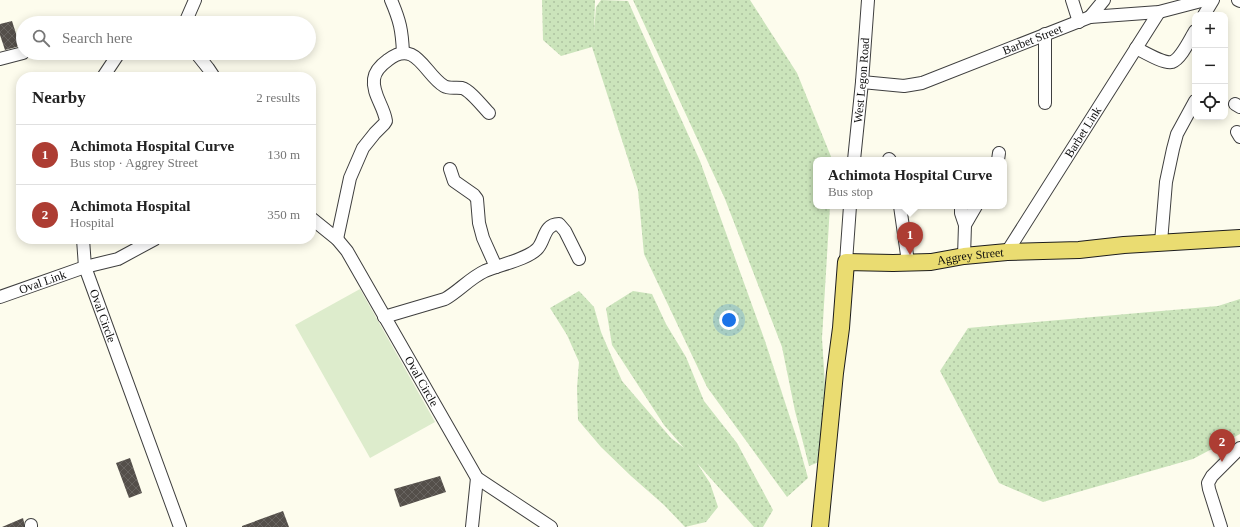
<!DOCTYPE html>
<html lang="en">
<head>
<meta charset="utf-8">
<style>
	:root { --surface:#fff; --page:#f2f2f2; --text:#222; --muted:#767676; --line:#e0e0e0; --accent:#ad3d33 }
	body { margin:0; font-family:Georgia,serif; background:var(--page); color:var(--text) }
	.controls { position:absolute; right:12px; top:12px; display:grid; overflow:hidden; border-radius:8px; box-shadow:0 2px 10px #0003 }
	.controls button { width:36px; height:36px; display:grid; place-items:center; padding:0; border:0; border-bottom:1px solid var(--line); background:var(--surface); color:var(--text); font:20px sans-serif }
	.you { position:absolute; left:729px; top:320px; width:14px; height:14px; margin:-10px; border:3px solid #fff; border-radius:50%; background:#1a73e8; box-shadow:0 0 0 6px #1a73e833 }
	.badge { display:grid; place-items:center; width:26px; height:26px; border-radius:50%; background:var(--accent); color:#fff; font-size:13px; font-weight:700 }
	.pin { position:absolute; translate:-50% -33px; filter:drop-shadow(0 1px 2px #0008) }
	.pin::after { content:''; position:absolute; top:21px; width:14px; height:12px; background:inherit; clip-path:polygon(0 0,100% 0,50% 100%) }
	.popup { position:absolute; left:813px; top:157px; width:194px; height:52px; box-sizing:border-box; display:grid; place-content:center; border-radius:8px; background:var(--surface); filter:drop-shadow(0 1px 3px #0005); font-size:13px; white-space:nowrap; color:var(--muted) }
	.popup b { font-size:15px; color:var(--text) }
	.popup::after { content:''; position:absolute; left:50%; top:100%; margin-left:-8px; border:8px solid transparent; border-top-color:var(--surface) }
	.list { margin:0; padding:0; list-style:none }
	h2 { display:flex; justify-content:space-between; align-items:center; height:52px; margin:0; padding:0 16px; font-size:17px }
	h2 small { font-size:13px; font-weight:400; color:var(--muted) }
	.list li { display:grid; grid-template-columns:26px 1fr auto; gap:12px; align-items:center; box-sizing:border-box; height:60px; padding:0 16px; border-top:1px solid var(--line) }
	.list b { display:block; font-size:15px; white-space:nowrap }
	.list p { margin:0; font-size:13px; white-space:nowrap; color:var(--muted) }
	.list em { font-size:13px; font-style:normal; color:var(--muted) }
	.icon { flex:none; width:22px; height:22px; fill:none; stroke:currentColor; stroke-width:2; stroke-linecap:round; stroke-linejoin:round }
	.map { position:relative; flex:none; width:1240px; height:527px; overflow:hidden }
	.search { position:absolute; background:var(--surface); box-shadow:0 2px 10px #0003; left:16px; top:16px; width:300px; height:44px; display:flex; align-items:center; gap:10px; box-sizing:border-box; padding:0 14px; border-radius:22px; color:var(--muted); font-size:15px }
	.panel { position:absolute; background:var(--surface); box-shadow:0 2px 10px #0003; left:16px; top:72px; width:300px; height:172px; border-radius:16px }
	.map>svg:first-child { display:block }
	.grass { fill:url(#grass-dots) }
	.pitch { fill:#ddeccc }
	.building { fill:url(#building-cross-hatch) }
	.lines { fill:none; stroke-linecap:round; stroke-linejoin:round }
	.minor-casing { stroke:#3f3f3f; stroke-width:14 }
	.major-casing { stroke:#1d1d1d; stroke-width:18 }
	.minor { stroke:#fff; stroke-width:12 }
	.major { stroke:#eadc71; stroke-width:16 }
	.labels { text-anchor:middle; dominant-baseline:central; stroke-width:4; stroke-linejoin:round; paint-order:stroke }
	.street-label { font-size:12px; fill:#0c0c0c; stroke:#fff }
</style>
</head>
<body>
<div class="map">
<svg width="1240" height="527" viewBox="0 0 1240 527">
	<defs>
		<pattern id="grass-dots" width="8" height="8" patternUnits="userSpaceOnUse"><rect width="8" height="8" fill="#cbe4bb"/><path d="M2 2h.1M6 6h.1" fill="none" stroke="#adc2a0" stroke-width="1.8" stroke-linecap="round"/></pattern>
		<pattern id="building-cross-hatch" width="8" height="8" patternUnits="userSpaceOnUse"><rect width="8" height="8" fill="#544f4a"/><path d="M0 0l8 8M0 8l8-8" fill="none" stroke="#686460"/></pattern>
	</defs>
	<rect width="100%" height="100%" fill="#fdfced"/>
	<!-- grass -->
	<path class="grass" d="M542 0H595L594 32 596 7 601 0 628 1 700 161 765 341 798 442 808 478 787 497 707 387 644 254 638 190 592 47 561 56 543 40Z
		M633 0H750L797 73 832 159V160H816V206H830L822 338 826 401 824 460 809 466 795 411 782 347 725 199Z
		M579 291 594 307 601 332 622 381 671 438 684 448 664 425 612 345 606 308 633 291 652 294 666 324 686 357 704 401 737 443 773 510 763 527H754L697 463 710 483 718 507 706 522 685 527 664 505 631 476 601 447 578 420 577 388 579 362 567 335 550 308Z
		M1240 299V434L1193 459 1043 502 999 483 940 371 968 328 1218 306Z"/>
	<!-- pitch -->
	<path class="pitch" d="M360 289 435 422 370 458 295 325Z"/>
	<!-- building -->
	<path class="building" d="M12 21 20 46 5 50 0 35V24Z
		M130 458 142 493 129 498 116 463Z
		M440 476 446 492 400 507 394 489Z
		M283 511 289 527H242V526Z
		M23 518 24 522V527H2Z"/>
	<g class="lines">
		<defs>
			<g id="minor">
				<path d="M391 0C400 21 402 30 403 53"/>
				<path d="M1072 0 1079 22"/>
				<path d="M1238 0 1240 1"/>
				<path d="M1204 15 1213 0"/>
				<path d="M1090 17 1104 0"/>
				<path d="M185 23 195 0"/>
				<path d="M1136 48C1144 52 1164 64 1172 62 1181 59 1190 39 1195 31"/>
				<path d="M196 53 208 68 214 77"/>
				<path d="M0 59 23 53"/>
				<path d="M103 77 119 53"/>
				<path id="s1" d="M862 82 904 86 922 83 1090 17 1159 12 1205 0"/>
				<path d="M1045 103V34"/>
				<path d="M1235 104 1240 107"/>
				<path d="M1237 132 1240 137"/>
				<path d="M889 159 890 160"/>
				<path id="s2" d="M854 160 862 82 868 0"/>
				<path d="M998 160 999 153"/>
				<path d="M450 169 454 181 474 195 477 199 479 223 483 238 496 267"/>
				<path d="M900 206 908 262"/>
				<path d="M961 206V213L965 225"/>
				<path id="s3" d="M311 218 337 239 347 251 477 478 551 527"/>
				<path id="s4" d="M83 239 85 267 180 527"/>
				<path d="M337 239 350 178 363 148 375 133 384 124 386 121C384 106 372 94 374 79 375 71 381 65 388 60 416 38 425 75 444 86 449 89 456 87 462 88 470 90 483 107 489 113"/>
				<path d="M1161 242 1166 182 1173 149 1177 134 1195 101"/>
				<path id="s5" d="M1007 252 1159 12"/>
				<path d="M964 256 965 225 976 206"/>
				<path d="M846 262 850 206"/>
				<path id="s6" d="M0 297 85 267 118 259 155 239"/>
				<path d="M384 317 445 299C459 291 470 278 485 271 499 265 529 259 538 248 545 240 544 224 559 224L565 231 579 259"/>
				<path d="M31 525V527"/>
				<path d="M472 527 477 478"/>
				<path d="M1221 527 1209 489 1208 483 1212 476 1240 448"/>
			</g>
			<g id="major">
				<path id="s7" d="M820 527 835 373 841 328 846 262 893 263 931 262 964 256 1007 252 1079 250 1124 245 1240 238"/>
			</g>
		</defs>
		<!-- minor casing -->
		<use href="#minor" class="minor-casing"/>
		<!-- major casing -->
		<use href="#major" class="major-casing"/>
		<!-- minor -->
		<use href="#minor" class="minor"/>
		<!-- major -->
		<use href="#major" class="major"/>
	</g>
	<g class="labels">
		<!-- street labels -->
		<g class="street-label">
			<text stroke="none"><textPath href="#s1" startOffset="179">Barbet Street</textPath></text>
			<text stroke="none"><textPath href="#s2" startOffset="80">West Legon Road</textPath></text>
			<text stroke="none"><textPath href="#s5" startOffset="142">Barbet Link</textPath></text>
			<text stroke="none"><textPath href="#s7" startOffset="391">Aggrey Street</textPath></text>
			<text stroke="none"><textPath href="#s6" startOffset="45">Oval Link</textPath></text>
			<text stroke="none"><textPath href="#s4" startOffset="80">Oval Circle</textPath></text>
			<text stroke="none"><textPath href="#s3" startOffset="199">Oval Circle</textPath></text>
		</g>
	</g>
</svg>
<div class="controls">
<button>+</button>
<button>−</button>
<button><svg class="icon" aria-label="locate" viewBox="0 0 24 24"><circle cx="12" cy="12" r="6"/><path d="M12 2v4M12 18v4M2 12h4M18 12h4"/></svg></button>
</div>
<div class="you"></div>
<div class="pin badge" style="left:910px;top:255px">1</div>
<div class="popup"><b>Achimota Hospital Curve</b>Bus stop</div>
<div class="pin badge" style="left:1222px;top:462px">2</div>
<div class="search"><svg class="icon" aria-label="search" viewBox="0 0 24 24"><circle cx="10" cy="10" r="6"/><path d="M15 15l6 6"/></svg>Search here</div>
<section class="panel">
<h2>Nearby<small>2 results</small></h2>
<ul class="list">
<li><span class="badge">1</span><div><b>Achimota Hospital Curve</b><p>Bus stop · Aggrey Street</p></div><em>130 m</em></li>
<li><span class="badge">2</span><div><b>Achimota Hospital</b><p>Hospital</p></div><em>350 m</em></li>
</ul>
</section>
</div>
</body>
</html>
